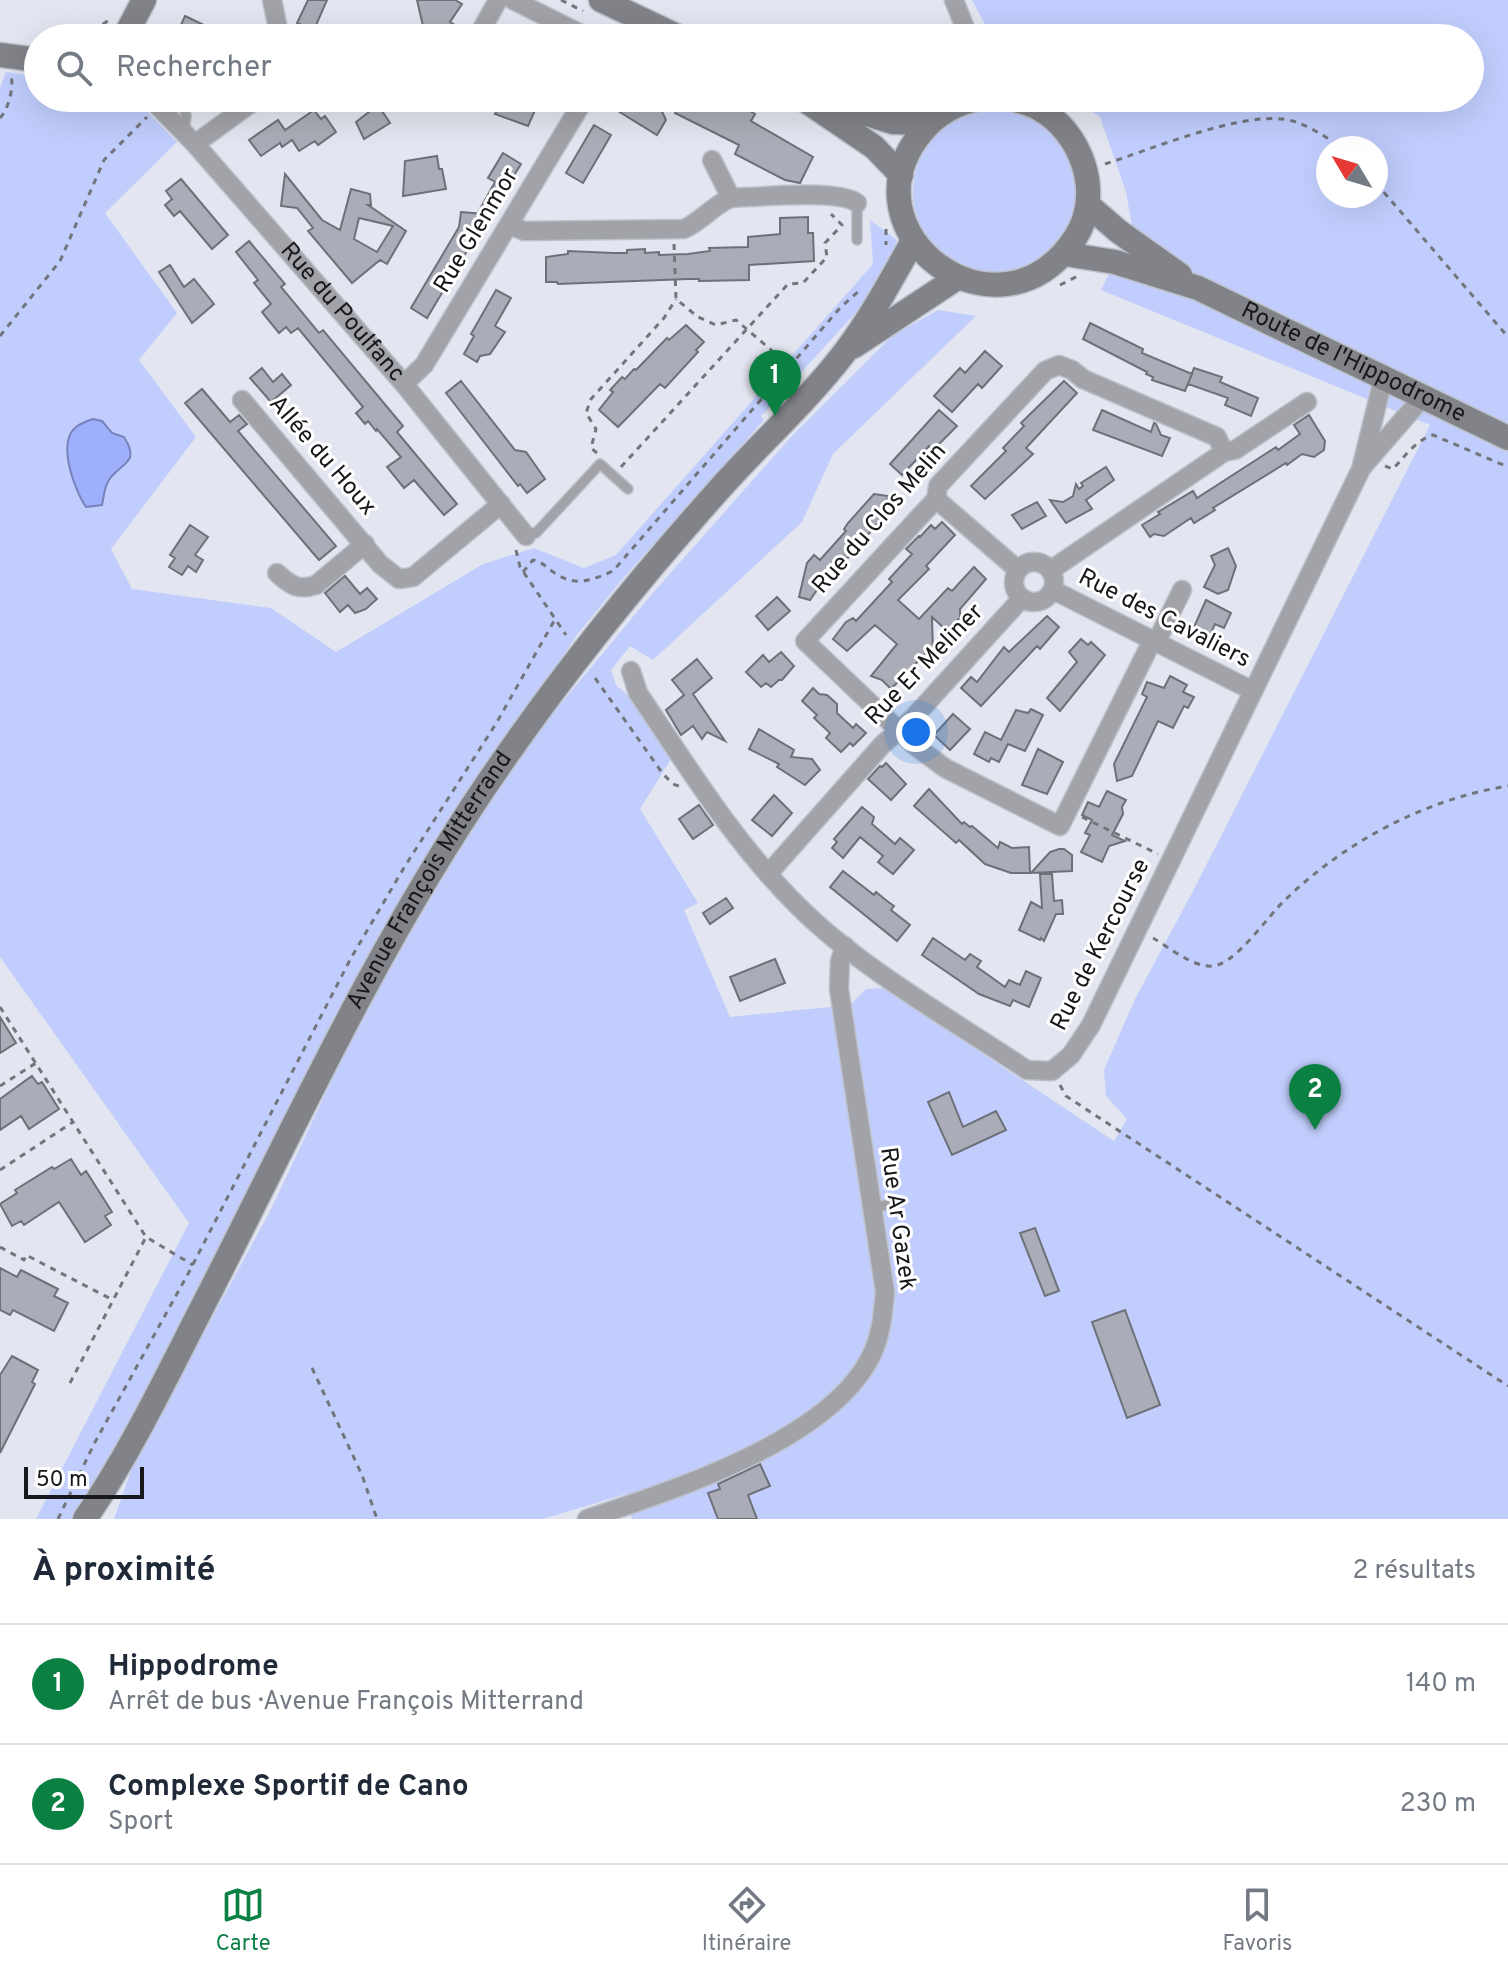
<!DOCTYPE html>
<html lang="fr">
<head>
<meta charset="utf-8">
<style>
	:root { --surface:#fff; --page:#f2f2f3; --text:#1f2937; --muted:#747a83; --line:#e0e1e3; --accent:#0b8043 }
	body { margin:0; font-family:Overpass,sans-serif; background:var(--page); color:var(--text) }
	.compass { position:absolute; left:1316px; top:136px; width:72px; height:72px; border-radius:50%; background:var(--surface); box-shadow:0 8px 32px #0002; rotate:308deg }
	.scale { position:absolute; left:24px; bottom:20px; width:120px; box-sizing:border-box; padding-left:8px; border:4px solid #17181c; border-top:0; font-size:22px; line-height:28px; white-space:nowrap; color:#17181c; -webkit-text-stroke:6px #fff; paint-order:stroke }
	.you { position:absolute; left:916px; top:732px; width:28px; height:28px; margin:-20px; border:6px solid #fff; border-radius:50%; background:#1a73e8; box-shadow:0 0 0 12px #1a73e833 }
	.badge { display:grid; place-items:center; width:52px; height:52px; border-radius:50%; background:var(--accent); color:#fff; font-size:26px; font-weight:700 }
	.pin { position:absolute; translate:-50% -66px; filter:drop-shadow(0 2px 4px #0008) }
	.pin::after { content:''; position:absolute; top:42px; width:28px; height:24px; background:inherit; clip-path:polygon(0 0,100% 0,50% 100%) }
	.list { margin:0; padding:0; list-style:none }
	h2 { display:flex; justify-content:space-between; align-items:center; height:104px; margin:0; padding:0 32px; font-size:34px }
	h2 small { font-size:26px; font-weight:400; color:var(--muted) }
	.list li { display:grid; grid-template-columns:52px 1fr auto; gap:24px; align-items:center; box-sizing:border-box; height:120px; padding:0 32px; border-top:2px solid var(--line) }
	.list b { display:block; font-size:30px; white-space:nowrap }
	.list p { margin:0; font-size:26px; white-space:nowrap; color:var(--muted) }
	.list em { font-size:26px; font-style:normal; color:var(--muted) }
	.icon { flex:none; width:44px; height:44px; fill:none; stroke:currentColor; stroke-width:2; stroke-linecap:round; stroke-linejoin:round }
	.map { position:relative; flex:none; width:1508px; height:1519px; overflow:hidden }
	.search { position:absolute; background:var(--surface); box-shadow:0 8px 32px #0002; left:24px; right:24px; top:24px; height:88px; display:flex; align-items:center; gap:20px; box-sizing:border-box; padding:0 28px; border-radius:44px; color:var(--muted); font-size:30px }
	.sheet { height:344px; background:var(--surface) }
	nav { display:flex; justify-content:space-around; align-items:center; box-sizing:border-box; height:112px; border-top:2px solid var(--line); background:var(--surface); font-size:22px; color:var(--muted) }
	nav a { display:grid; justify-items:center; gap:4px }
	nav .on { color:var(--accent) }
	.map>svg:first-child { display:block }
	.green { fill:#c1cefd; fill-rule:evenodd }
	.water { fill:#9eb0fc; stroke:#7682b9; stroke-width:2 }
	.building { fill:#aaadb7; stroke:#6e7079; stroke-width:2; fill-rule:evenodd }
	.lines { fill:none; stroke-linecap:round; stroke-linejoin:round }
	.lane-casing { stroke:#bec1ca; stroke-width:12 }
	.street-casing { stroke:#bec1ca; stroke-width:21 }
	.secondary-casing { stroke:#bec1ca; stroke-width:27 }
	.path { stroke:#73757c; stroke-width:3; stroke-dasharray:6 6; stroke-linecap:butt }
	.lane { stroke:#a2a3a8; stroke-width:9 }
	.street { stroke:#a2a3a8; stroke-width:18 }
	.secondary { stroke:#818389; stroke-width:24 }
	.labels { text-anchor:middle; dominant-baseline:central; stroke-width:6; stroke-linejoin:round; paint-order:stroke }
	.street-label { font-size:24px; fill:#17181c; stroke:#fff }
</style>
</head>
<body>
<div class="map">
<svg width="1508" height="1519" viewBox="0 0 1508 1519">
	<rect width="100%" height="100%" fill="#e3e6f0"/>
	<!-- green -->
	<path class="green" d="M972 0H1508V1519H632L626 1494 543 1519H114L134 1462 270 1211 363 1014 475 823 534 736 651 595 790 438 892 336 938 310 976 316 833 454 802 522 653 660 630 646 611 670 616 685 681 743 640 809 698 903 684 910 730 1017 850 1005 866 989 884 988 1114 1141 1127 1119 1106 1096 1104 1070 1135 999 1193 891 1430 425 1101 290 1132 227 1126 192 1100 117 1071 98H1470V38H992ZM1328 148H1376V196H1328Z
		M6 72 38 76V98H134L177 142 105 213 177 313 139 360 196 437 111 549 132 589 271 608 336 652 483 564 534 548 584 568 616 555 873 264 870 220 897 240 885 281 761 416 764 420 626 575 576 636 535 700 84 1513 77 1509 71 1519H36L189 1223 0 957V88Z
		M913 192a83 83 0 1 1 166 0a83 83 0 1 1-166 0Z"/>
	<!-- water -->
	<path class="water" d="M93 419 102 421 112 433 124 437C141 464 121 462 109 480 104 487 104 497 102 505L86 507C75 491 57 444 75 428 79 424 87 421 93 419Z"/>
	<!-- building -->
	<path class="building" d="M308 0H327L314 30 297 23Z
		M417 0H455L462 4 450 22 455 25 447 38H442L423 26Z
		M185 16 231 38H175Z
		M503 98H527L524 102 536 108 528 126 495 114Z
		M597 98H637L656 109 660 107 666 120 657 135Z
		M683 98H727L755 114 751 121 813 157 800 183 785 180 735 154 739 145 675 113Z
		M378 105 390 123 364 139 356 122Z
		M314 110 321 119 325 116 336 132 318 145 315 141 299 151 292 140 282 147 280 143 261 156 249 140 278 120 285 130Z
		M594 125 611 135 583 183 566 173Z
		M503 153 521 164 488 217 479 211 495 182 488 178Z
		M437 156 439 169H442L446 189 403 196 405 161Z
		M285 174 322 220 340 230 351 189 370 194 371 205H368L406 231 387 264 380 260 352 283 308 231 313 228 297 208 281 206ZM359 218 393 226 377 252 354 239Z
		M181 179 228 235 212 249 180 211 174 216 165 205 172 199 166 191Z
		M461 212 484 214 483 224 427 318 411 308 459 227Z
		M808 217V233H813L814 261 749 265V280L699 281V279H688L558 284 557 282H546V257L568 254V251L613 253H627V250L645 249V253L659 252V255L688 254 710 251 709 248 748 247V237L780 234V218Z
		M249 241 285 284 281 287 319 333 323 330 403 426 397 432 457 504 444 515 414 480 404 488 387 467 401 457 377 429 376 431 368 421 365 424 356 413 363 407 298 328 291 333 286 327 279 333 262 312 271 304 254 283 258 280 236 252Z
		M170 265 184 287 194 279 214 304 192 323 159 272Z
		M496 290 511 298 495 326 505 332 490 354 480 356 477 362 464 354 474 336 471 334Z
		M1090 323 1143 349 1142 353 1192 374 1185 391 1152 380 1153 377 1146 374 1147 372 1083 339Z
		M686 325 704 342 696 350 698 352 665 388 660 384 618 427 599 410 613 392 610 390 622 377 625 379 634 369 636 370 667 338 669 340Z
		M985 351 1002 366 982 388 978 384 952 412 934 396 960 368 965 373Z
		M262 368 273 382 282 374 291 385 271 402 250 378Z
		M1194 368 1222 377 1220 382 1258 398 1251 416 1225 405 1228 398 1188 384Z
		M461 381 515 450 526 452 545 479 527 493 520 484 518 486 446 393Z
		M1064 381 1077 393 1026 448 1033 454 985 499 971 486 1006 451 1003 448 1024 426 1021 423Z
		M202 389 230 422 239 415 247 424 238 431 336 546 319 560 185 403Z
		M939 410 957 426 933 450 929 446 902 475 890 464Z
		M1102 410 1151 432 1154 423 1156 424 1161 435 1170 438 1162 456 1093 430Z
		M1309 415 1325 441 1324 450 1314 457 1302 454 1287 465 1286 463 1213 508 1215 510 1194 523 1191 518 1164 536 1154 534 1150 537 1142 525 1160 514 1158 512 1193 491 1197 498 1276 447 1278 450 1300 434 1294 425Z
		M1106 467 1114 480 1086 500 1092 509 1066 523 1050 500 1063 502 1073 496 1076 484 1079 489 1083 486 1081 483Z
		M874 494 888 496 884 516 847 559 844 556 826 577 810 600 799 597 807 563 814 555 820 560 846 531 844 529 848 523Z
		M1037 502 1046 516 1022 529 1012 515Z
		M942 522 955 535 926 566 929 569 898 600 919 619 948 588 952 591 974 567 986 579 960 609V618L946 630 932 617 933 654H925L891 689 882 680 871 676 897 644 875 625 847 651 833 639 846 622 853 618 856 621 892 582 889 579 912 554 906 549 919 536 920 537 931 525 935 529Z
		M190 525 208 537 195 555 203 560 196 572 188 566 182 575 169 567 175 558 170 555Z
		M1228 548 1236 566 1228 590 1218 594 1204 587 1215 565 1211 556Z
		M345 576 360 594 367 588 377 599 366 609 355 613 348 605 340 612 325 593Z
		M777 597 790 611 768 630 756 616Z
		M1206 600 1231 613 1224 628 1215 624 1206 644 1190 636Z
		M1047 616 1059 627 1040 649 1037 646 981 706 961 688 971 677 977 682 1004 647 1009 652Z
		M1081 639 1088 645 1091 642 1105 655 1060 711 1047 698 1077 662 1069 652Z
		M781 652 794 666 782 680H779L771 687 766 683 761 687 746 672 763 655 769 662Z
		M697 659 712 678 693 694 725 741 707 732 702 739 693 726 681 735 666 710 684 695 672 680Z
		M1170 676 1187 685 1183 692 1194 697 1188 708 1184 706 1173 728 1158 721 1132 776 1117 781 1114 764 1147 697 1142 694 1147 682 1164 688Z
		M813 688 819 694 827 695 837 704V713L853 728 856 724 866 733 853 746 850 743 841 752 826 738 830 733 814 718 817 715 802 701Z
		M1031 709 1043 715 1025 751 1008 744 999 762 991 758 989 762 974 754 985 732 1001 740 1016 710 1028 713Z
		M953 714 970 729 950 750 934 735Z
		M759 729 794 750 791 757 812 759 820 770 805 785 777 767 779 764 749 749Z
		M1038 749 1063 762 1047 794 1022 785Z
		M886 763 906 784 891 800 868 779 880 766 882 767Z
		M929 789 962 824 964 822 970 827 972 826 998 848 1000 842 1012 848 1029 847 1030 873H1011L985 864 959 840 956 843 914 806Z
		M1107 791 1126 800 1122 807 1123 814 1112 835 1125 841 1109 846 1102 862 1081 852 1090 835 1085 833 1092 820 1082 815 1088 802 1099 807Z
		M774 795 792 813 772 836 752 820Z
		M699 805 713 825 693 839 679 819Z
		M862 807 874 817 872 824 895 844 900 838 914 850 893 874 878 862 883 856 860 837 843 858 832 848 837 842 834 839Z
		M1059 849H1064L1072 855V871L1031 873 1050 852Z
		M843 871 874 895 876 892 887 901 894 906 891 910 910 925 897 941 830 887Z
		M1040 874H1052L1054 901 1062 900 1063 914H1056L1044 941 1041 938 1040 940 1019 930 1031 902 1042 908Z
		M726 898 733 908 710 924 703 913Z
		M933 938 965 960 970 954 981 961 977 967 1005 987 1009 980 1020 985 1026 971 1041 978 1029 1007 1013 1000 1010 1006 979 994 922 955Z
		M775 959 785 983 740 1001 730 977Z
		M0 1017 16 1043 0 1053Z
		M32 1076 38 1084 42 1082 59 1109 29 1129 21 1116 0 1130V1099Z
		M949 1092 963 1127 996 1111 1006 1130 952 1155 928 1102Z
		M71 1159 81 1175 86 1171 112 1212 105 1216 111 1225 85 1242 59 1202 24 1225 21 1221 12 1226 0 1204 17 1193 15 1190 52 1167 54 1169Z
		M1035 1228 1059 1291 1045 1296 1020 1233Z
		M0 1268 17 1277 21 1270 58 1289 54 1296 68 1303 54 1331 13 1310 10 1315 0 1310Z
		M1125 1310 1160 1405 1127 1418 1092 1322Z
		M12 1356 38 1370 32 1382 35 1384 0 1453V1375Z
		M760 1464 770 1486 748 1495 757 1519H718L708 1493 720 1489 718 1484Z"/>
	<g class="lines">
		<defs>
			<path id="lane" d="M182 98 186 116 184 133
				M857 240V203
				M524 532 536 533 600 464 628 489
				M872 1208 896 1203"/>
			<g id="street">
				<path d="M272 0 280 38"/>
				<path d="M513 0 589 38"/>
				<path d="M954 0 969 38"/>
				<path d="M477 38 498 0"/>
				<path id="s1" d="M150 98 195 144 404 384 526 536"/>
				<path d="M195 144 258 98"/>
				<path d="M712 160 731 198"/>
				<path d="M510 225 524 231 684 229C702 221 713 205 731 198 757 197 840 189 857 203"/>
				<path d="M404 384 424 365 585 98"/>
				<path d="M242 400 380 564 399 579 413 577 501 504"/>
				<path d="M1224 452 1235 450 1307 402"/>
				<path d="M1363 466 1422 398"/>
				<path d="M936 499 1018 570"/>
				<circle cx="1034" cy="582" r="20"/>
				<path d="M1051 570 1224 452 1217 437 1083 379 1072 370 1059 365 1045 371 938 486 936 499 805 641 914 745 945 768 1060 826 1152 641"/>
				<path d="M277 573C290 585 298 591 316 585L365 544"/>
				<path d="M1053 590 1253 691"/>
				<path d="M1156 643 1182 590"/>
				<path d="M631 671 638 693C688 767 735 844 799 907 860 968 954 1021 1027 1070L1052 1071 1071 1055 1091 1025 1361 469 1383 380"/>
				<path d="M768 874 883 744 913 718 1022 598"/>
				<path d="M587 1519C673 1490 840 1438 875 1347 882 1329 883 1311 885 1292L839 989 840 961 845 946"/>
			</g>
			<g id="secondary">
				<path d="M601 0 681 38"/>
				<path d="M124 38 144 0"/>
				<path d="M0 55 38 60"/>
				<path d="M802 98 874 147 901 175"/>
				<path d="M816 98 893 122 929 123"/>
				<path d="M983 98C958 102 937 113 921 133 840 234 1000 352 1075 238 1104 194 1082 132 1038 108 1029 103 1018 101 1009 98"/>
				<path d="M1088 205 1118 231 1180 275"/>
				<path id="s2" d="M1065 254 1115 262 1198 288 1508 438"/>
				<path d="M854 346 957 278"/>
				<path id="s3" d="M85 1519C134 1447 171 1367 211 1290 298 1119 379 943 487 784 556 682 633 586 715 494 757 446 806 403 845 352 871 318 892 278 913 241"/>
			</g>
		</defs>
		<!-- lane casing -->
		<use href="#lane" class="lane-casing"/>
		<!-- street casing -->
		<use href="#street" class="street-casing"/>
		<!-- secondary casing -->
		<use href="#secondary" class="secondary-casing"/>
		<!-- path -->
		<path class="path" d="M561 0 583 11
			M83 38 109 20
			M764 98 785 108
			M0 118C9 108 14 87 11 75
			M1105 164C1152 149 1235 114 1282 119 1304 121 1325 137 1343 148
			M1376 183 1508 337
			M886 229V245
			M674 244 676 299 698 317 716 325 736 320 790 366
			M1060 285 1078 276
			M0 336 60 261 104 160 147 117
			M597 453 591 448 596 429 586 413 591 399 664 318 676 299
			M1385 466 1393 469C1405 456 1416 440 1433 435L1508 467
			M621 467 788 284 803 283 827 257 825 243 842 225 831 214
			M516 550 520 567 566 635
			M523 572 533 560C543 562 547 568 556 574 576 587 593 580 613 571L840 308 861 289
			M595 678 663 774 673 784 681 787
			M1082 817 1158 854
			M1153 938C1170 948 1194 968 1213 966 1236 964 1267 917 1284 901 1343 843 1425 799 1508 786
			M0 1007 146 1237 193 1265
			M1060 1085 1066 1096 1508 1386
			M0 1086 36 1063
			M0 1170 73 1122
			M0 1247 24 1260 26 1255 113 1300
			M312 1368 362 1475 377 1519
			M70 1383 146 1237
			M58 1519 94 1444 189 1272 351 958 405 866 497 722 554 621"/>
		<!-- lane -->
		<use href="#lane" class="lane"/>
		<!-- street -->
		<use href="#street" class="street"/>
		<!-- secondary -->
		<use href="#secondary" class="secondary"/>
	</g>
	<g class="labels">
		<!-- street labels -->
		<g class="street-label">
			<text transform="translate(477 231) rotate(-59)">Rue Glenmor</text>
			<text stroke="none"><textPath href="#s1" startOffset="288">Rue du Poulfanc</textPath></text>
			<text stroke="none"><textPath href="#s2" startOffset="310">Route de l'Hippodrome</textPath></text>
			<text transform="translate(322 456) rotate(49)">Allée du Houx</text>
			<text transform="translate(880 519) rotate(-49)">Rue du Clos Melin</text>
			<text transform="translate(1164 619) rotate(27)">Rue des Cavaliers</text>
			<text transform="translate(925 665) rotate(-46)">Rue Er Meliner</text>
			<text stroke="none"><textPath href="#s3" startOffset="726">Avenue François Mitterrand</textPath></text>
			<text transform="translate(1101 945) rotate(-63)">Rue de Kercourse</text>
			<text transform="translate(897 1219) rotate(82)">Rue Ar Gazek</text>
		</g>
	</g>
</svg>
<svg class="compass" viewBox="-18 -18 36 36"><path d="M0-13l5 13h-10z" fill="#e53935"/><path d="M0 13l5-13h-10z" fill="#747a83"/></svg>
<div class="scale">50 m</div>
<div class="you"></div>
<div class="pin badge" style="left:775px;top:416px">1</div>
<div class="pin badge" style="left:1315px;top:1130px">2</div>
<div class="search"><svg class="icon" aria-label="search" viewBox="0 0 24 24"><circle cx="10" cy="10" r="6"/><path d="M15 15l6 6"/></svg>Rechercher</div>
</div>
<section class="sheet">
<h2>À proximité<small>2 résultats</small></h2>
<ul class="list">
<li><span class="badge">1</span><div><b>Hippodrome</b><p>Arrêt de bus · Avenue François Mitterrand</p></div><em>140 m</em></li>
<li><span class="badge">2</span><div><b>Complexe Sportif de Cano</b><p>Sport</p></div><em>230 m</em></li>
</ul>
</section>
<nav>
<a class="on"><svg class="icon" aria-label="map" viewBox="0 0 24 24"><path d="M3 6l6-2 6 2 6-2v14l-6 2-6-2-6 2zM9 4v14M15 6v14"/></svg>Carte</a>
<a><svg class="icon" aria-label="directions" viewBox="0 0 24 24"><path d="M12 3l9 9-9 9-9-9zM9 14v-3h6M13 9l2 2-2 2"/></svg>Itinéraire</a>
<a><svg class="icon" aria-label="saved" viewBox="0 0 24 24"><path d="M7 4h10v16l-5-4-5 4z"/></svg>Favoris</a>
</nav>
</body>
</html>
